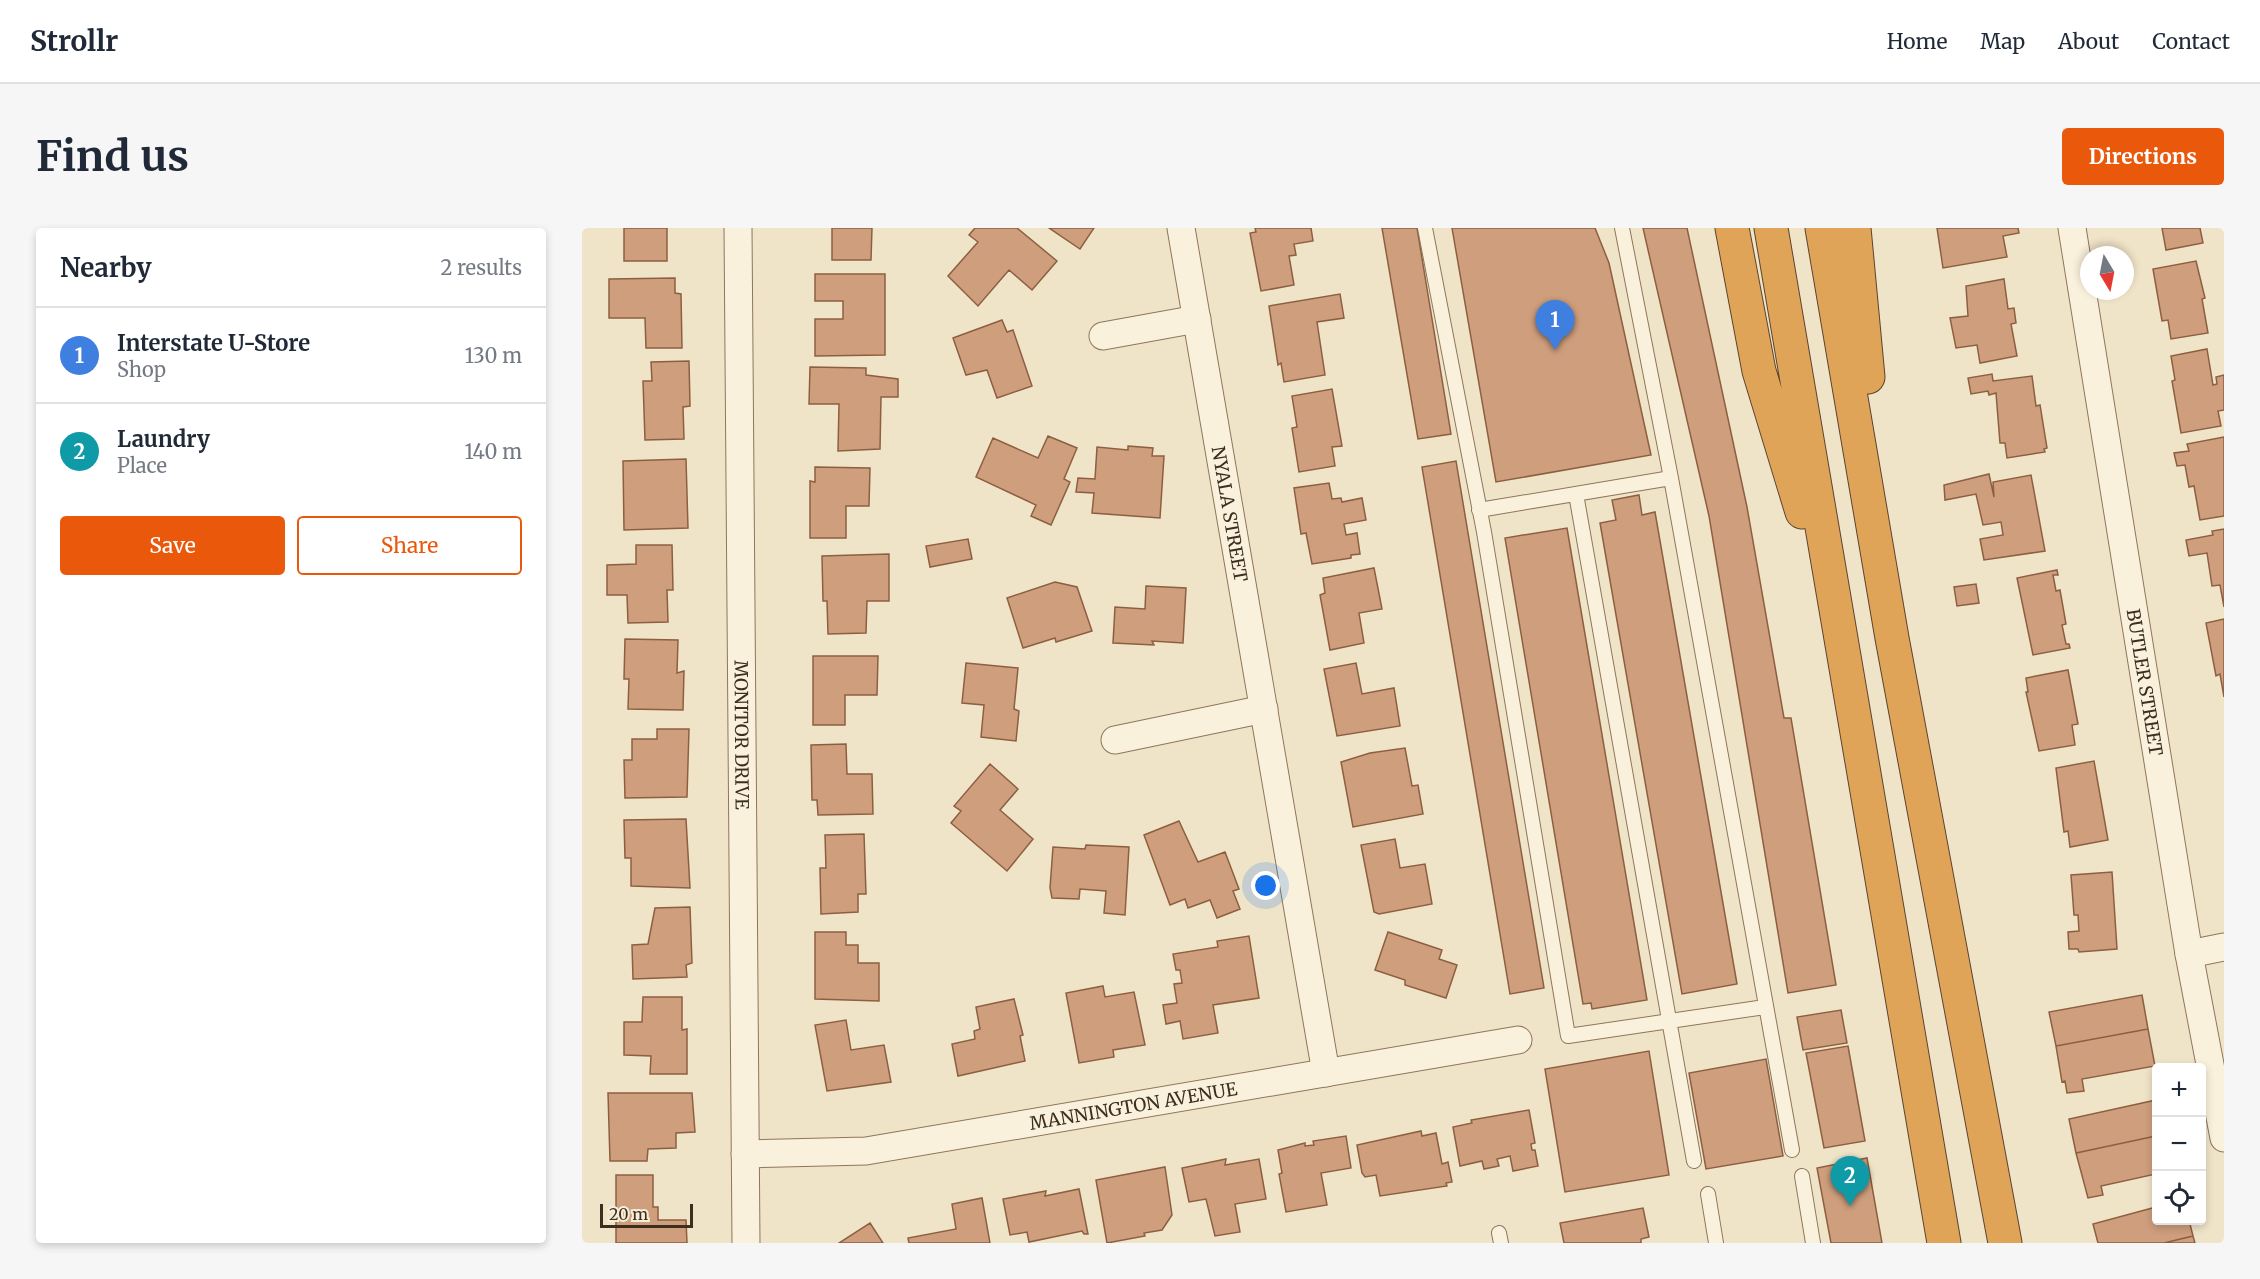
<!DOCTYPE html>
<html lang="en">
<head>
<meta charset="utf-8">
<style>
	:root { --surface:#fff; --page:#f6f6f7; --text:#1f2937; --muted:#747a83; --line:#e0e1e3; --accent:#ea580c }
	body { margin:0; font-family:Merriweather,serif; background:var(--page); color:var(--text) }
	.controls { position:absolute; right:18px; bottom:18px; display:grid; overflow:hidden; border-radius:6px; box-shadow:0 3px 9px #0003 }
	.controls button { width:54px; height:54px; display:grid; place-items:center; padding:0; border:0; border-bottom:2px solid var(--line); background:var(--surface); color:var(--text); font:30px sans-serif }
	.compass { position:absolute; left:1498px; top:18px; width:54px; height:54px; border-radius:50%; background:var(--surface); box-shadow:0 3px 9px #0003; rotate:170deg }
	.scale { position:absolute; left:18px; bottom:15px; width:93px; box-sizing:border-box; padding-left:6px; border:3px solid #3d2e20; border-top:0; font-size:16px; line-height:21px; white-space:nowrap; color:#3d2e20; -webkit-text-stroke:4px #f7eed8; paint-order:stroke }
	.you { position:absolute; left:684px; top:658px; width:21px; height:21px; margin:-15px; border:4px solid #fff; border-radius:50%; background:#1a73e8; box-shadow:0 0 0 9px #1a73e833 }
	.badge { display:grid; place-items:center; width:39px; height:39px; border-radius:50%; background:var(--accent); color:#fff; font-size:20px; font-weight:700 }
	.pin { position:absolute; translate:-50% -50px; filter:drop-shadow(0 2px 3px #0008) }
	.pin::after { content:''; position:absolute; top:32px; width:21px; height:18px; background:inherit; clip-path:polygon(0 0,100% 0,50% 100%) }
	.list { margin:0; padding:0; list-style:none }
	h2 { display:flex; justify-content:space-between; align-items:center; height:78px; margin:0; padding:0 24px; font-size:26px }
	h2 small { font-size:20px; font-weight:400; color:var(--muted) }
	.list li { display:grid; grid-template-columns:39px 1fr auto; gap:18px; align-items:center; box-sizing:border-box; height:96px; padding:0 24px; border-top:2px solid var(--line) }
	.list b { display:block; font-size:22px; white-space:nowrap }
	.list p { margin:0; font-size:20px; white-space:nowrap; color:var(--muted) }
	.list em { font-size:20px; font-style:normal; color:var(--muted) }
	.actions { display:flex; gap:12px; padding:18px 24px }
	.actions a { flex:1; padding:14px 0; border:2px solid var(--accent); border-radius:6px; text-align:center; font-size:21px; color:var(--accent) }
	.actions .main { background:var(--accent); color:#fff }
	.icon { flex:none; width:33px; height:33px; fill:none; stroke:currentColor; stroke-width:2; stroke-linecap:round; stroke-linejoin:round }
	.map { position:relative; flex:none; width:1642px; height:1015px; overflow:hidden; border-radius:6px }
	header { display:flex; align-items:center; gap:36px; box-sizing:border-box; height:84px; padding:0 30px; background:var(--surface); border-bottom:2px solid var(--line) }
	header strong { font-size:28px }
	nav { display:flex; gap:33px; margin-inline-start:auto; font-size:21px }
	.intro { display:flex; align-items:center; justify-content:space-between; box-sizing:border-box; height:144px; padding:0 36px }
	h1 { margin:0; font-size:42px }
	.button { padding:15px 27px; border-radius:6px; background:var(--accent); color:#fff; font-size:21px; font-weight:700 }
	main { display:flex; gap:36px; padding:0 36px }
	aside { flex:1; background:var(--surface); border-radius:6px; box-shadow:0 3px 9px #0003 }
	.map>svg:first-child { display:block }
	.building { fill:#cf9f7d; stroke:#8d5f41; stroke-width:1.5 }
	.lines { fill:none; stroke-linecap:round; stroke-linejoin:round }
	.service-casing { stroke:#8d765c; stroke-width:16 }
	.minor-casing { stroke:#8d765c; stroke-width:29 }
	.motorway-casing { stroke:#5b4430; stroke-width:35 }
	.service { stroke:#faf1dc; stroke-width:14 }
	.minor { stroke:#faf1dc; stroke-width:27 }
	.motorway { stroke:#e0a458; stroke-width:33 }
	.labels { text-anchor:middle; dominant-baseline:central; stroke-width:6; stroke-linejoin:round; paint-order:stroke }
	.street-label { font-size:18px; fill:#3d2e20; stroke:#f7eed8 }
</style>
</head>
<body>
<header>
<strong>Strollr</strong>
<nav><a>Home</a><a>Map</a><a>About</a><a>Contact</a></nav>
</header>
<div class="intro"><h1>Find us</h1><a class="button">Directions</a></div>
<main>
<aside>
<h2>Nearby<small>2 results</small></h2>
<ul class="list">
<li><span class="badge" style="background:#3f7fe0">1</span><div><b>Interstate U-Store</b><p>Shop</p></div><em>130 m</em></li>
<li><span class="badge" style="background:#0f9aa8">2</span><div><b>Laundry</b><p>Place</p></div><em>140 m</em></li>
</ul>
<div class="actions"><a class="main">Save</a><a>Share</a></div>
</aside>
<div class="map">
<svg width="1642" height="1015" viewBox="0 0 1642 1015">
	<rect width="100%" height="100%" fill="#f0e4c8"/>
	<!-- building -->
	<path class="building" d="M42 0H85V33H42Z
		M250 0H290L289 32H250Z
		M393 0H435L475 33 450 62 427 42 396 78 366 48 396 14 387 7Z
		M467 0H512L498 21Z
		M673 0H729L731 13 712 16 714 27 707 28 712 57 679 63 668 5 674 4Z
		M800 0H835L869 206 836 211Z
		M870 0H1013L1027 35 1069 227 914 254Z
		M1061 0H1105L1165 279 1202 490H1209L1254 757 1206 765 1127 288Z
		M1355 0H1436L1437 5 1421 8 1425 29 1361 40Z
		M1580 0H1618L1621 15 1584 22Z
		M1614 33 1623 70 1620 71 1626 105 1589 111 1586 92 1580 93 1571 41Z
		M233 46H303V127L233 128V91H261V73H233Z
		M93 50V65L99 66 100 120H64L63 90H27V51Z
		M1422 51 1426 81 1432 80 1434 95 1429 96 1435 128 1398 135 1395 117 1374 120 1368 90 1386 88 1384 58Z
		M758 66 762 90 735 94 743 147 702 154 699 135 696 137 687 78Z
		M420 92 425 104 431 102 450 158 415 170 405 142 384 147 371 110Z
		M1625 121 1631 157 1635 156 1634 149 1642 147V182L1636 183 1639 198 1599 205 1590 153 1593 152 1589 128Z
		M107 133 108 178 101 179 102 211 63 212 61 153H70L69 134Z
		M228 139 284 140V147L316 151V169H299L298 221 256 223 257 176H227Z
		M1410 146 1411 153 1450 148 1454 178 1458 177 1465 220 1462 221 1463 224 1425 230 1423 215H1418L1414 165 1407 167 1406 163 1389 166 1386 150Z
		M750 161 760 218 750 219 753 238 717 244 710 200 715 199 710 168Z
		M466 208 495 220 482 251 488 254 469 297 449 288 454 277 394 249 411 210 456 230Z
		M1642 209V288L1618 292 1612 258 1607 259 1603 237 1595 238 1592 225 1607 223 1605 216Z
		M546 218 571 220 570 228H582L578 290 510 285 512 265 494 264 496 250 513 251 515 219 546 222Z
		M104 231 106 300 42 302 41 233Z
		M874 233 962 760 928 766 840 239Z
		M233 239 288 240 287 278H264V310H228V253L233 254Z
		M1407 246 1412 269 1411 254 1449 247 1463 323 1402 332 1398 311 1421 307 1419 294 1401 297 1394 266 1363 272 1362 257Z
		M747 255 750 271 759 270 760 274 780 270 784 292 762 296 764 307 775 305 778 326 769 327V330L730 336 724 305 719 306 712 260Z
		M1057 267 1060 287 1073 284 1155 756 1100 766 1018 295 1034 292 1030 272Z
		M985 300 1065 772 1010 781 1009 775 1001 776 923 310Z
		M1642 301V379L1638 357 1630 358 1625 325 1607 328 1604 312 1631 307 1630 303Z
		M386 311 390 331 348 339 344 318Z
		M54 317H90L91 362H85L86 394 46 395 45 367H25V337L54 336Z
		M307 326V373H285L284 405 246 406 245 373H241L240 328Z
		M792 340 800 381 777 385 782 415 748 422 738 367 743 365 741 350Z
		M1475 342 1476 347H1471L1474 363 1478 362 1484 396 1480 397 1484 416H1487L1488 420 1451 427 1435 350Z
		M473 354 495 359 510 403 474 414 473 410 441 420 425 370Z
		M1394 356 1397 375 1375 378 1372 359Z
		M564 358 604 360 601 415 570 413 572 417 531 415 533 379 563 381Z
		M1642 391V469L1638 446 1634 448 1624 395Z
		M43 411 96 412 95 445 102 443 101 482 46 481 47 451H42Z
		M231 428H296L295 467H263V497H231Z
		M384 435 436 440 432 481 437 483 434 513 399 509 402 477 380 475Z
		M774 435 780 466 812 460 818 498 755 508 742 441Z
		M1486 442 1496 496 1490 497 1493 517 1457 523 1444 464H1446L1444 450Z
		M75 501H107L105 569 43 570 42 532H50V511H75Z
		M264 516 265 546H290L291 586 236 587 235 572H230L229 517Z
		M823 520 830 558 836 557 841 586 771 599 759 534 788 525Z
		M1512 533 1526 612 1488 619 1486 603 1482 604 1474 540Z
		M408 536 436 561 418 582 451 611 425 643 369 595 379 583 372 578Z
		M104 591 108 660 49 658V630H43L42 592Z
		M597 593 616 634 643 624 657 661 651 663 658 681 635 690 628 672 606 680 603 671 588 677 562 607Z
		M282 606 284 666H276V684L239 686 238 640H244L243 607Z
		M813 611 818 640 843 636 850 676 797 686 792 684 779 617Z
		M504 617 547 619 543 687 522 685 524 663 498 661 497 671 470 670 468 660 471 619 503 621Z
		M1530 644 1535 721 1497 724 1496 721H1487L1486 704 1497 703 1496 687H1492L1489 647Z
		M108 679 110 735 104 737 105 749 51 751 50 717 66 716 73 680Z
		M233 704H264V717H276V735H297V773L233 771Z
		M806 704 860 722 857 731 875 737 864 770 823 757V752L793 742Z
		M667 708 677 770 631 777 636 805 601 811 598 793 584 796 581 777 595 775 592 756 600 755 598 742H594L591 726 636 719 635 713Z
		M521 758 523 769 552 764 563 817 531 822 532 829 497 835 484 765Z
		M1560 767 1566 801 1474 818 1467 784Z
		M61 769H100V802L105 801V846H68L69 828 42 827V794H60Z
		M432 771 441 807 438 808 443 833 376 848 370 816 393 811 392 803 398 801 394 779Z
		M1259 782 1265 815 1221 822 1215 789Z
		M264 792 269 822 302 817 309 854 245 863 233 797Z
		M1566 801 1573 838 1500 851 1502 863 1485 865 1483 853 1480 854 1474 818Z
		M1266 818 1283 913 1242 920 1224 825Z
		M1067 823 1087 947 983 964 963 841Z
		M1184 831 1201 928 1124 941 1107 845Z
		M26 865H110L113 904 94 905V920L66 921 65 933H28Z
		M1574 872V908L1494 925 1487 891Z
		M947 882 953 915 949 916 950 922H953L956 938 931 943 928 928 915 931 917 938 902 941 900 933 878 938 871 899 890 895 889 892Z
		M839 903 840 908 854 905 860 936 866 934 870 954 864 955 865 958 798 968 794 947 783 949 780 945 775 917Z
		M764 908 769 940 739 945 745 977 704 984 697 946 700 945 696 922 723 915V918L732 917 731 913Z
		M1574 908V946L1519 958 1521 967 1506 970 1494 925Z
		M1285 930 1300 1015H1249L1235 940Z
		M644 931 643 937 677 931 684 971 653 976 658 1004 633 1008 624 971 607 974 600 940Z
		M583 939 590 987 580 1002 562 1005 563 1008 525 1015 514 952Z
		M34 947H71V979H76V992H104L105 1015H34Z
		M497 961 506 1006H502L500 1003 447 1014 445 1004 428 1007 421 971 464 963 463 968Z
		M400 970 408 1015H327L326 1010 374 1001 370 976Z
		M1574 979V992H1607L1611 1008 1582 1015H1516L1511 996Z
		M1061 980 1067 1009 1059 1011V1015H982L978 995Z
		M288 995 301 1015H257Z
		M1611 1008 1613 1015H1582Z"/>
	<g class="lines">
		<defs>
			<path id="service" d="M843 0 902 304 986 808 1183 779
				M1040 0 1089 250 1210 922
				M994 266 1112 933
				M897 282 1089 250
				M1220 948 1231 1015
				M1126 966 1134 1015
				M917 1005 919 1015"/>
			<g id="minor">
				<path id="s1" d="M156 0 164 1015"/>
				<path id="s2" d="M599 0 744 845"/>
				<path id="s3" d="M1490 0 1607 726 1642 910"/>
				<path d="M521 108 615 91"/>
				<path d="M533 512 682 481"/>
				<path d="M1607 726 1642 719"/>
				<path id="s4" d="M163 926 284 923 936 812"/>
			</g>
			<path id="motorway" d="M1150 0 1177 143 1220 284
				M1189 0 1362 1015
				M1240 0 1310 410 1423 1015
				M1272 0 1286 149"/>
		</defs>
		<!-- service casing -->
		<use href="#service" class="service-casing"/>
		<!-- minor casing -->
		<use href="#minor" class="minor-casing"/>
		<!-- motorway casing -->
		<use href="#motorway" class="motorway-casing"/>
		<!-- service -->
		<use href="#service" class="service"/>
		<!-- minor -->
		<use href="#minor" class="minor"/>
		<!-- motorway -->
		<use href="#motorway" class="motorway"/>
	</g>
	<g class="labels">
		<!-- street labels -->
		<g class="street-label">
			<text stroke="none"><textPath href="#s2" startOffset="290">NYALA STREET</textPath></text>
			<text stroke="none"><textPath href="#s3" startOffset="460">BUTLER STREET</textPath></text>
			<text stroke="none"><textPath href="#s1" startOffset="507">MONITOR DRIVE</textPath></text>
			<text stroke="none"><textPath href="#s4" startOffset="392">MANNINGTON AVENUE</textPath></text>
		</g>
	</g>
</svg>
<div class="controls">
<button>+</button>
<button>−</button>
<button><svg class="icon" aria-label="locate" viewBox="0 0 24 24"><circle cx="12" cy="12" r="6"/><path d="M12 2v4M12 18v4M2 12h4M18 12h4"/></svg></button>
</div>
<svg class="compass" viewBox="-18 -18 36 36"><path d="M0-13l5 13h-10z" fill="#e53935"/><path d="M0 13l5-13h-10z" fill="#747a83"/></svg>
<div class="scale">20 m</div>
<div class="you"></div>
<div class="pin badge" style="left:973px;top:122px;background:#3f7fe0">1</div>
<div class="pin badge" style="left:1268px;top:978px;background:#0f9aa8">2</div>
</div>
</main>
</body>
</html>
